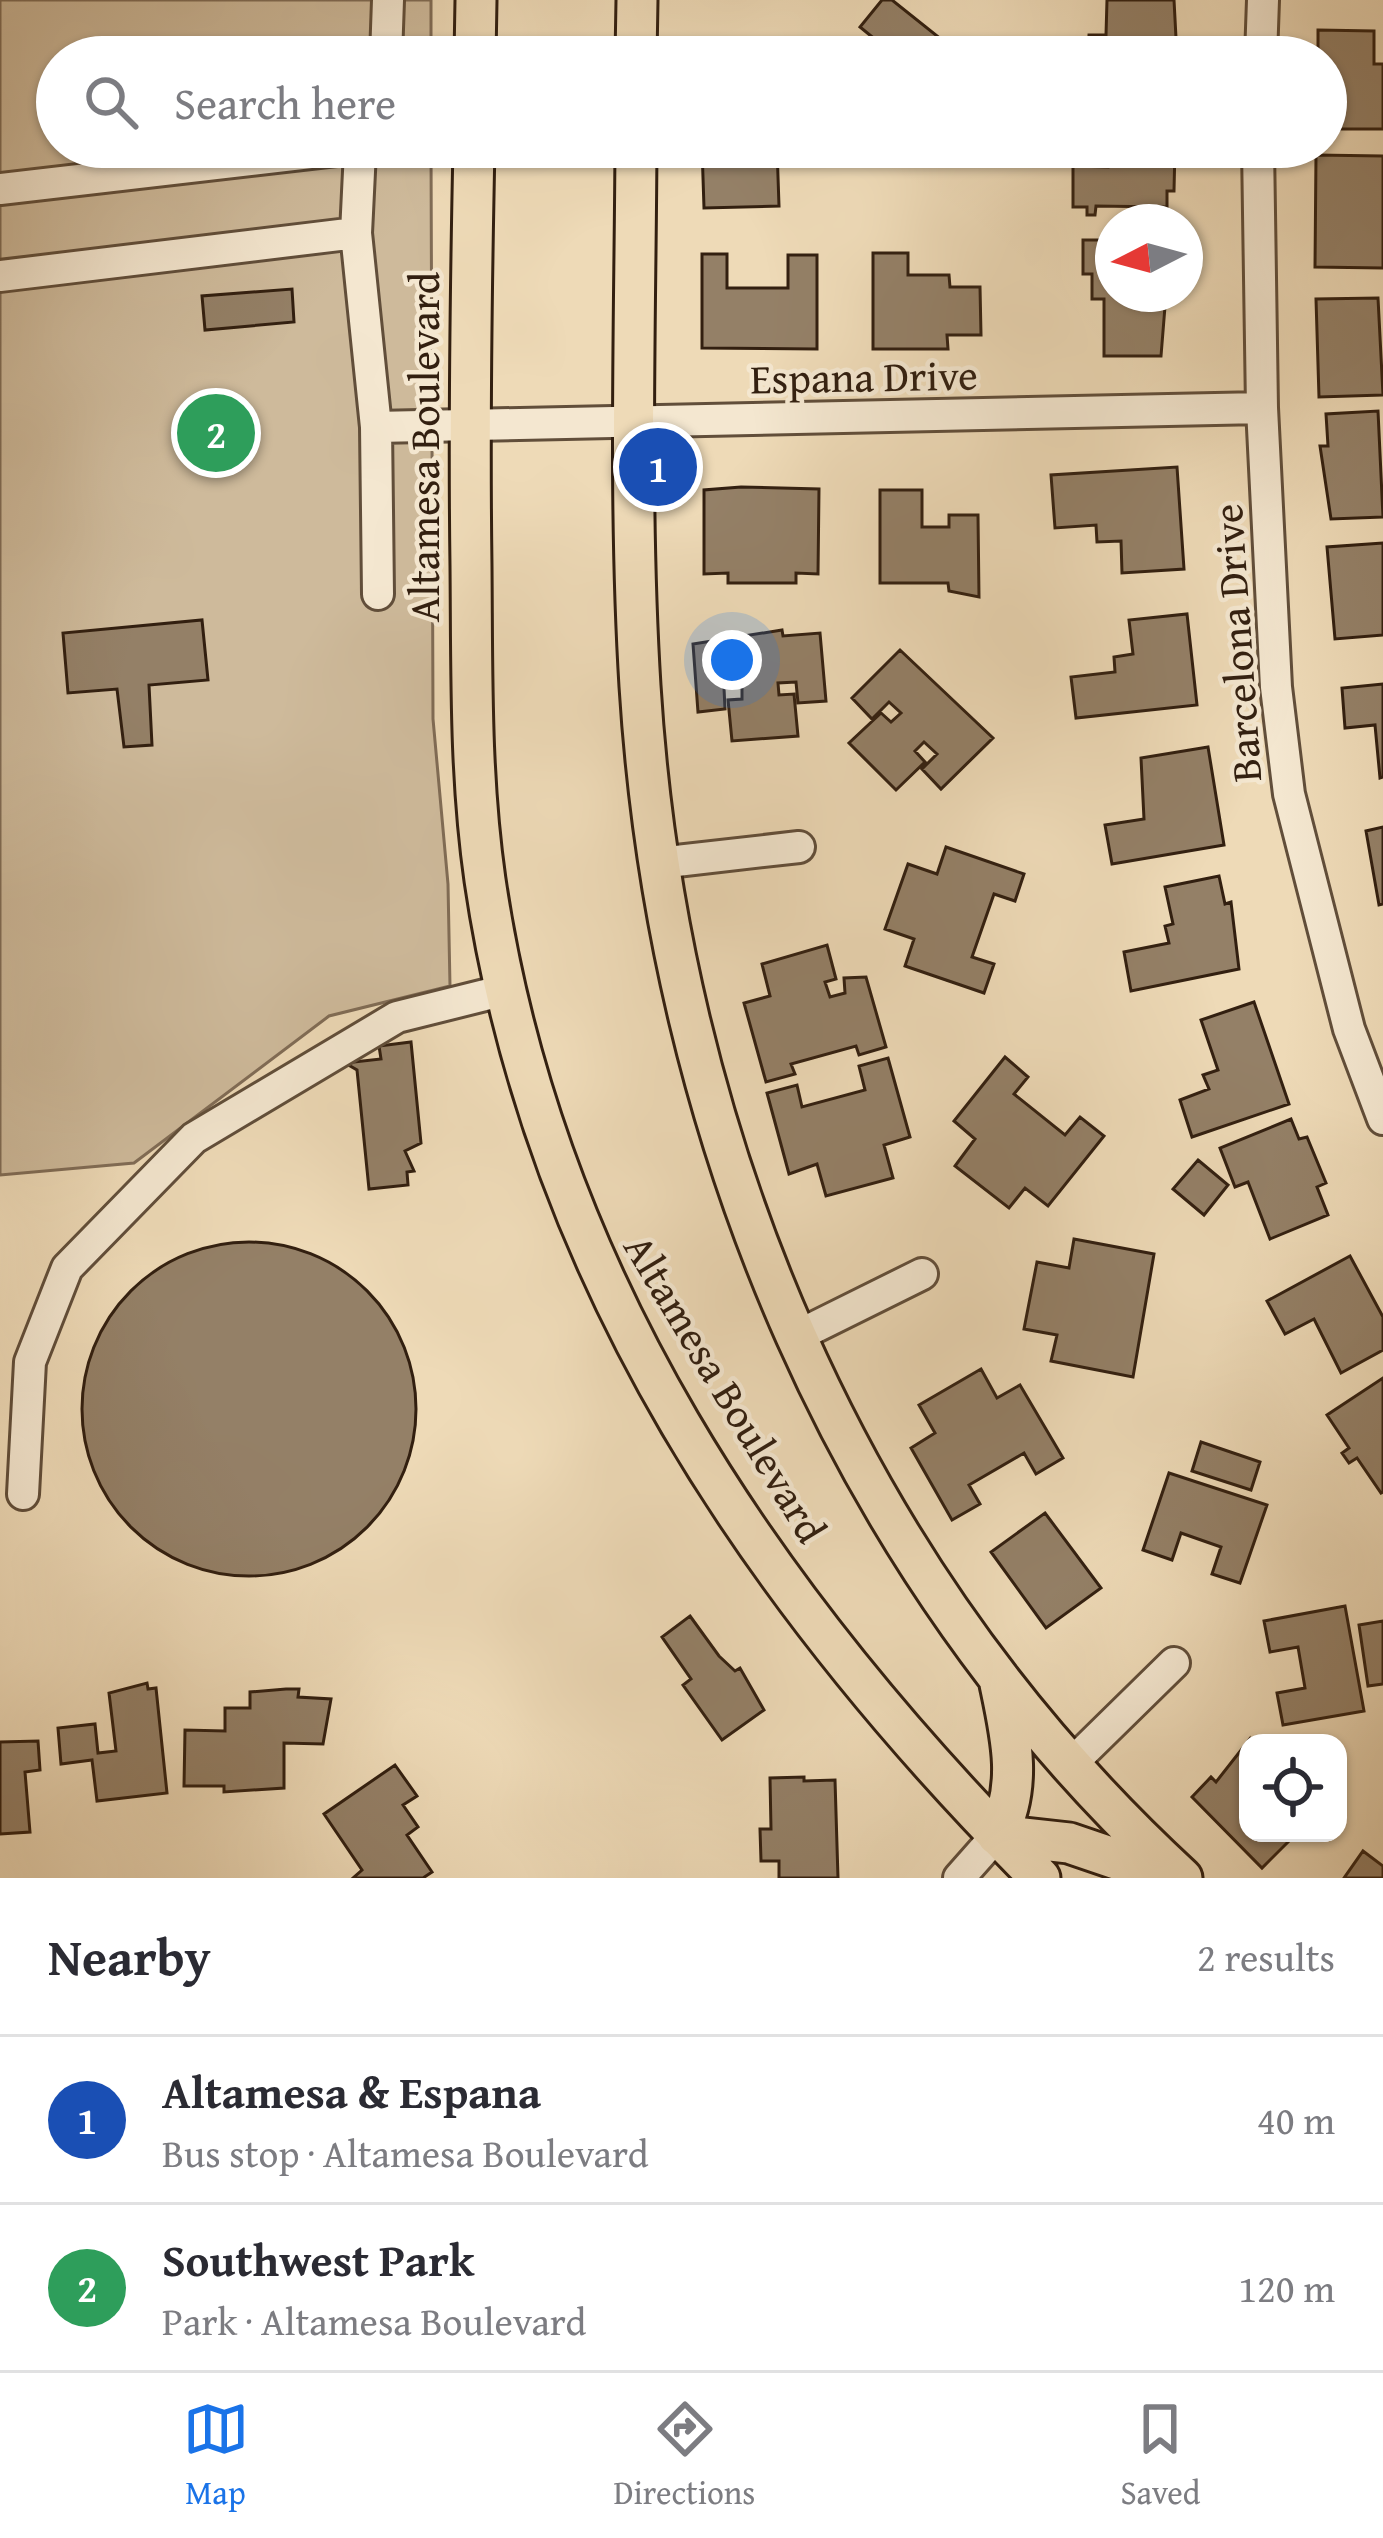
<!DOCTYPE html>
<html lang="en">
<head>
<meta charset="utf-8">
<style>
	:root { --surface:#fff; --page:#f2f2f3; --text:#2b2b33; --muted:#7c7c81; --line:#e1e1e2; --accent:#1a73e8 }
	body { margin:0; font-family:"Gentium Book Plus",serif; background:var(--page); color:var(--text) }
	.controls { position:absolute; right:36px; bottom:36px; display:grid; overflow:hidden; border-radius:24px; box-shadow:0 3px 9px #0004 }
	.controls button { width:108px; height:108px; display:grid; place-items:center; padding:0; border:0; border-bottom:3px solid var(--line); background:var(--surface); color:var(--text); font:60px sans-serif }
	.compass { position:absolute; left:1095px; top:204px; width:108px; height:108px; border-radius:50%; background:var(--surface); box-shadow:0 3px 9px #0004; rotate:264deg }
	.you { position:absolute; left:732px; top:660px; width:42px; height:42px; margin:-30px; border:9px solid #fff; border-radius:50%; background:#1a73e8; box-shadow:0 0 0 18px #1a73e833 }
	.badge { display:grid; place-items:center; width:78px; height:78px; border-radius:50%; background:var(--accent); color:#fff; font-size:39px; font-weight:700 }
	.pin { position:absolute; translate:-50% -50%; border:6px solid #fff; box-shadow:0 3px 12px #0006 }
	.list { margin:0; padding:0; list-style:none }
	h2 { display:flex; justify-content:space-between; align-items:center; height:156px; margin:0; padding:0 48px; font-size:51px }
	h2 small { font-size:39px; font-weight:400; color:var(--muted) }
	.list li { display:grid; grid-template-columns:78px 1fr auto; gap:36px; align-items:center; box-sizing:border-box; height:168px; padding:0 48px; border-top:3px solid var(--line) }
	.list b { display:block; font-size:45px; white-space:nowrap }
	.list p { margin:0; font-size:39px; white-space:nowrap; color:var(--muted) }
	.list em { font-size:39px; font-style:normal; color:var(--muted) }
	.icon { flex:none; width:66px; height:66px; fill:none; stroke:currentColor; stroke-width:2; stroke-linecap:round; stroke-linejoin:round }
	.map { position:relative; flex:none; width:1383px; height:1878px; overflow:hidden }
	.search { position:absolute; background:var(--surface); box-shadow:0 3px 9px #0004; left:36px; right:36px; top:36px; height:132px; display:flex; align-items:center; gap:30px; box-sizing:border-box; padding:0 42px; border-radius:66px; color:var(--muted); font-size:45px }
	.sheet { height:492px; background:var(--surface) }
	nav { display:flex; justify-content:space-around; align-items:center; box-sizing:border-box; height:168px; border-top:3px solid var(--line); background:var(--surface); font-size:33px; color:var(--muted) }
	nav a { display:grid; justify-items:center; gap:6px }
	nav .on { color:var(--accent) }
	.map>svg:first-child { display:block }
	.green { fill:#ceba9b; stroke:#806c56; stroke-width:3 }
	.building { fill:#948067; stroke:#321f10; stroke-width:3 }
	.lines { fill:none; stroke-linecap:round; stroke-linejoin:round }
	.minor-casing { stroke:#614e3a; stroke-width:36 }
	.major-casing { stroke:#321f10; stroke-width:45 }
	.minor { stroke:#f4e7d0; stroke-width:30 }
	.major { stroke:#eedab7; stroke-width:39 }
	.labels { text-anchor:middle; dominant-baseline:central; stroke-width:9; stroke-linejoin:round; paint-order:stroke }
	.street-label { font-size:42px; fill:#321f10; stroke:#f4e7d0 }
</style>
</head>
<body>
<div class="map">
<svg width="1383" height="1878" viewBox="0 0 1383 1878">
	<rect width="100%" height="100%" fill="#eedab7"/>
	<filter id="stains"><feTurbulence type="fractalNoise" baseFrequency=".00167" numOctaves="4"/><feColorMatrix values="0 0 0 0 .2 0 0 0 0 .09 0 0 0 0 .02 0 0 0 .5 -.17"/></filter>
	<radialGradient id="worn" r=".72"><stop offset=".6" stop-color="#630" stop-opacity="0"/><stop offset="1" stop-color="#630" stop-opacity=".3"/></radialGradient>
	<!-- green -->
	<path class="green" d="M0 0H431V57H57V147H431L433 719 448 884 450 986 329 1016 134 1163 0 1175Z"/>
	<!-- building -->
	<path class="building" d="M882 0H892L961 55 872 57 882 45 860 27Z
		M1107 0H1174L1177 57H1088L1089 35H1106Z
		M1318 30 1374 31V64H1383V129H1326V57H1318Z
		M702 147H777L779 206 704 208Z
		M1108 147H1175L1174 191H1167V207L1096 206 1095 215H1087V207H1073V166L1108 167Z
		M1316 155 1383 156V268L1315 267Z
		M1083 240H1113V294H1166L1161 356H1104V299H1092V274H1083Z
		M873 253H908V275H949L950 287H980L981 335H947L948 349H873Z
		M702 254H727V288H788V255H817V349L702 348Z
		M292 289 294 322 205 330 202 296Z
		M1378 298 1383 395 1319 397 1316 299Z
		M1378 411 1383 517 1331 519 1320 446H1328L1326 414Z
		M1177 467 1184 569 1122 573 1121 541 1097 542 1096 525 1055 528 1051 475Z
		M741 487 819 489 818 574 796 573V583H728V573L704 574V490Z
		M880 490H922V527H949V515H978L979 597 949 591 948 583H880Z
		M1383 543V635L1335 639 1327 547Z
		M1187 614 1197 705 1076 718 1071 677 1115 672 1114 657 1133 654 1129 620Z
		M202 620 208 680 149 685 152 745 124 747 117 689 68 693 63 633Z
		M782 630 783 636 820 633 826 701 798 703 796 682 778 683 779 695 794 694 798 736 732 741 728 700 742 699V686L724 688 725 709 698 712 693 644Z
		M900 650 993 738 941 789 922 769 937 754 924 742 915 751 925 762 896 790 849 743 881 713 891 722 901 713 889 702 872 719 852 698Z
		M1383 684V777L1380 778 1375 725 1345 728 1342 688Z
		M1208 747 1224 845 1112 864 1105 825 1144 819 1141 758Z
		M1383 827V904L1379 905 1366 831Z
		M946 847 1024 874 1015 901 994 894 972 957 994 964 984 993 905 966 914 939 885 929 908 864 937 874Z
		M1219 876 1225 904 1231 902 1239 969 1131 991 1124 952 1169 943 1165 926 1173 924 1165 887Z
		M827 945 836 979 825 982 830 997 845 993 844 978 866 977 886 1047 859 1055 856 1046 791 1064 795 1074 766 1082 744 1003 770 996 762 964Z
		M1254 1002 1289 1104 1192 1137 1180 1100 1209 1089 1203 1075 1218 1070 1201 1020Z
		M411 1042 421 1143 405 1151 414 1171 407 1172 408 1185 369 1189 357 1070 345 1063 381 1059 379 1046Z
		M1005 1057 1028 1077 1014 1094 1065 1135 1080 1117 1104 1136 1048 1206 1025 1188 1009 1208 955 1166 975 1139 954 1121Z
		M888 1058 910 1137 884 1145 893 1178 826 1196 817 1164 789 1174 767 1093 797 1085 802 1107 865 1090 859 1066Z
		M1291 1119 1299 1139 1307 1137 1326 1183 1317 1187 1328 1215 1270 1239 1248 1182 1235 1187 1220 1148Z
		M1198 1160 1228 1185 1204 1215 1173 1189Z
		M1074 1239 1154 1254 1133 1377 1051 1361 1057 1335 1024 1329 1037 1262 1069 1268Z
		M82 1409a167 167 0 1 1 334 0a167 167 0 1 1-334 0Z
		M1350 1256 1383 1317V1350L1341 1373 1314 1319 1285 1334 1267 1301Z
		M981 1369 997 1398 1020 1385 1063 1458 1036 1474 1024 1453 969 1485 980 1504 952 1520 911 1448 935 1433 919 1405Z
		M1383 1378V1492L1381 1493 1357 1458 1349 1463 1342 1453 1349 1448 1327 1415Z
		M1201 1442 1260 1462 1251 1490 1192 1471Z
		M1169 1473 1267 1505 1240 1583 1212 1574 1221 1547 1181 1533 1172 1560 1143 1550Z
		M1045 1513 1101 1588 1046 1628 991 1552Z
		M1345 1606 1364 1711 1283 1725 1277 1693 1305 1688 1298 1647 1270 1652 1264 1621Z
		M690 1616 719 1656 735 1671 740 1668 764 1710 722 1740 683 1685 691 1679 662 1637Z
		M1383 1621V1684L1368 1686 1359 1625Z
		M147 1683 148 1689 156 1688 167 1793 97 1801 92 1760 61 1764 58 1728 95 1724 98 1753 116 1751 109 1693Z
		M286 1689H299L298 1697 331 1699 323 1744 284 1743V1788L224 1792V1786H184L185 1730 225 1731V1708H250V1692Z
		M1249 1740 1248 1833H1297L1262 1868 1192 1797 1211 1777 1216 1782Z
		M38 1741 40 1770 25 1772 30 1832 0 1834V1742Z
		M395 1765 417 1796 403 1805 418 1827 407 1835 432 1872 423 1878H353L362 1870 324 1814Z
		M804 1777V1781L835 1780 838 1878H779V1861H761L760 1829H771L770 1778Z
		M1363 1851 1383 1866V1878H1344Z"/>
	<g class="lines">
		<defs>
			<path id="minor" d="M386 57 388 0
				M1261 57 1263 0
				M1258 147 1262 408 1276 687 1289 794 1349 1029 1383 1119
				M0 189 362 147
				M356 233 360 151
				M0 276 356 233 376 427 1262 408
				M376 427 378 594
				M659 863 799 847
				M795 1337 922 1274
				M23 1494 30 1362 67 1268 194 1138 397 1017 505 990
				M1070 1765 1174 1663
				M959 1878 997 1835"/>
			<path id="major" d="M475 57 476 0
				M636 57 637 0
				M474 147C471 287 469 426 471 566 472 672 470 776 485 880 543 1277 762 1599 1040 1878
				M636 147C635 326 629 507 640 686 668 1137 847 1570 1182 1878
				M1000 1684C1011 1736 1023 1787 997 1835L1069 1843 1172 1878"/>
		</defs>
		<!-- minor casing -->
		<use href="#minor" class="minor-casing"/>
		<!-- major casing -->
		<use href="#major" class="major-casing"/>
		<!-- minor -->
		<use href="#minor" class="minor"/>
		<!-- major -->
		<use href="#major" class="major"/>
	</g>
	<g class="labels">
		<!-- street labels -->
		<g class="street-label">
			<text transform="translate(864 376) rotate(-1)">Espana Drive</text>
			<text transform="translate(423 447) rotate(-90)">Altamesa Boulevard</text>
			<text transform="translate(1236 643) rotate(-94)">Barcelona Drive</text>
			<text transform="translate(726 1388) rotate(59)">Altamesa Boulevard</text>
		</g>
	</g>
	<rect width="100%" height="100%" filter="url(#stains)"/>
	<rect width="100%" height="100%" fill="url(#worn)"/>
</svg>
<div class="controls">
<button><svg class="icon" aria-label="locate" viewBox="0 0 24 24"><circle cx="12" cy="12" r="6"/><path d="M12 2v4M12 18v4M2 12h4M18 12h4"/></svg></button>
</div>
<svg class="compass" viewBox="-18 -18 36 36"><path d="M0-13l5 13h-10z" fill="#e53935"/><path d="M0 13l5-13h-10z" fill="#7c7c81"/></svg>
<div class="you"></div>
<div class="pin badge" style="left:658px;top:467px;background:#1a4fb4">1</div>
<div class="pin badge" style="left:216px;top:433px;background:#2e9e5b">2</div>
<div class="search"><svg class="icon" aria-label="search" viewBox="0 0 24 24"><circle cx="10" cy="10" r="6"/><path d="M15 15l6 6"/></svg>Search here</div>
</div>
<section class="sheet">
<h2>Nearby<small>2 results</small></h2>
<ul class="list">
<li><span class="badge" style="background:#1a4fb4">1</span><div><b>Altamesa &amp; Espana</b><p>Bus stop · Altamesa Boulevard</p></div><em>40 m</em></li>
<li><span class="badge" style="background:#2e9e5b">2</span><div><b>Southwest Park</b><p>Park · Altamesa Boulevard</p></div><em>120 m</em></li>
</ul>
</section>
<nav>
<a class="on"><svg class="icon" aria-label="map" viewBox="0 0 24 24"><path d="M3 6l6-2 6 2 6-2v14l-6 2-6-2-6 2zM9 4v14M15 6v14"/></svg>Map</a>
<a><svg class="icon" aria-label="directions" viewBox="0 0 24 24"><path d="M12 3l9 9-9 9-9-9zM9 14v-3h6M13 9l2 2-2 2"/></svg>Directions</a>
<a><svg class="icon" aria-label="saved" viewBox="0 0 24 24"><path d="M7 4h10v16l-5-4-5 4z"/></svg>Saved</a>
</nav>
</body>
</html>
